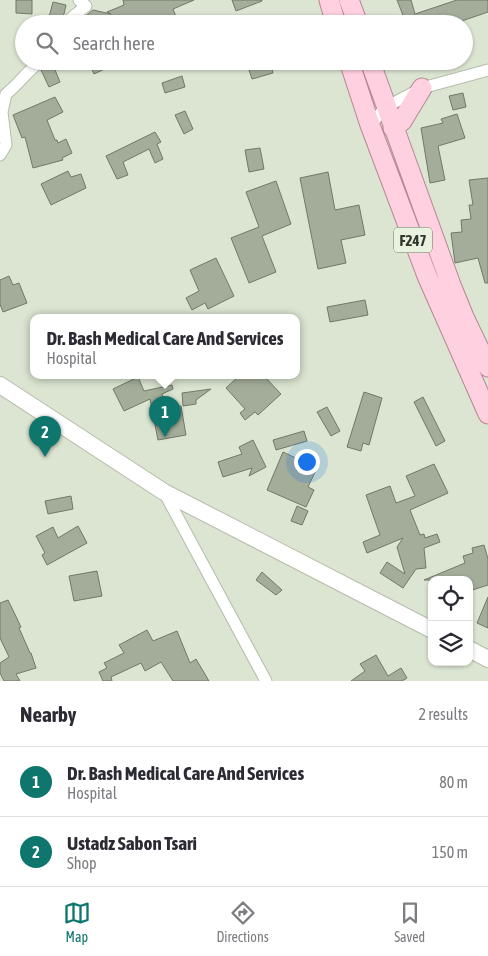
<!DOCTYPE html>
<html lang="en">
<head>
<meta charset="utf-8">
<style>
	:root { --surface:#fff; --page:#f7f7f7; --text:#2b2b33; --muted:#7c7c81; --line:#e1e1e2; --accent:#0f766e }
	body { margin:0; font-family:"Asap Condensed",sans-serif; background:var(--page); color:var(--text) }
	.controls { position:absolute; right:15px; bottom:15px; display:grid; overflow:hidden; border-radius:10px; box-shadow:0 1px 4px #0004 }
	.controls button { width:45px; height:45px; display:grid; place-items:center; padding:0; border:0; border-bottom:1px solid var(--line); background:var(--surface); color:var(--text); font:25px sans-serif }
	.you { position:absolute; left:306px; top:461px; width:18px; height:18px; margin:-12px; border:4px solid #fff; border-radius:50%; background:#1a73e8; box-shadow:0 0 0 8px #1a73e833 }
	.badge { display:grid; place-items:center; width:32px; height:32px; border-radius:50%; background:var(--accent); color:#fff; font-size:16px; font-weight:700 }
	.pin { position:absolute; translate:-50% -41px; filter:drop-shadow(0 1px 2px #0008) }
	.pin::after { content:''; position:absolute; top:26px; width:18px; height:15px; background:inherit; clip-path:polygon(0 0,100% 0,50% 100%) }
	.popup { position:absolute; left:30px; top:314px; width:270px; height:65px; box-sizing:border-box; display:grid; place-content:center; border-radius:10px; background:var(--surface); filter:drop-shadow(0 1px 4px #0005); font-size:16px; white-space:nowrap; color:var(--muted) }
	.popup b { font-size:19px; color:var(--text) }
	.popup::after { content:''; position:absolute; left:50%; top:100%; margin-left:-10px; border:10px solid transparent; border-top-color:var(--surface) }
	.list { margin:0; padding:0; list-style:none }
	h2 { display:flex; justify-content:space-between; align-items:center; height:65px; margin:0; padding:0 20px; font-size:21px }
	h2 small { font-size:16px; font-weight:400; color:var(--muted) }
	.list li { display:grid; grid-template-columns:32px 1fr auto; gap:15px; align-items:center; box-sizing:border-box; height:70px; padding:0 20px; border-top:1px solid var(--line) }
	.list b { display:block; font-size:19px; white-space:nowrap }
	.list p { margin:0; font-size:16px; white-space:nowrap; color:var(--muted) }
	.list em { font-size:16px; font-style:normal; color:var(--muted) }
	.icon { flex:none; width:28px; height:28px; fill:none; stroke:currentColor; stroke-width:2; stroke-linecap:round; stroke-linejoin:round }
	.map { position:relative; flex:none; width:488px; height:681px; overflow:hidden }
	.search { position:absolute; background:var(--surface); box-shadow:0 1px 4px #0004; left:15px; right:15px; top:15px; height:55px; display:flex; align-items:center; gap:12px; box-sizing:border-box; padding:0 18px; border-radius:28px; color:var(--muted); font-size:19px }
	.sheet { height:205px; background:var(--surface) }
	nav { display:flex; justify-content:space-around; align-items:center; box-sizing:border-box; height:70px; border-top:1px solid var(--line); background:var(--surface); font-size:14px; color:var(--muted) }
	nav a { display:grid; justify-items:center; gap:2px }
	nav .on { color:var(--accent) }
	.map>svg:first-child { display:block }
	.building { fill:#a4ad9a; stroke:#707967 }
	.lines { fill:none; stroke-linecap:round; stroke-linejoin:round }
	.street-casing { stroke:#b4bdaa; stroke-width:13 }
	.secondary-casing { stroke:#b4bdaa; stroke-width:18 }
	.primary-casing { stroke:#b78693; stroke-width:21 }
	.street { stroke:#fff; stroke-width:11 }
	.secondary { stroke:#fff; stroke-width:16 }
	.primary { stroke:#ffd0df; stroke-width:19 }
	.labels { text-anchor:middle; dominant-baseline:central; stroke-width:4; stroke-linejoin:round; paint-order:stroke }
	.shield { fill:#e8f2de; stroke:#696e63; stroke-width:1 }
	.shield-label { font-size:15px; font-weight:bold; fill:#32362e }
</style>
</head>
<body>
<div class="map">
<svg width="488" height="681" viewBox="0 0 488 681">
	<rect width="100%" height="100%" fill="#dbe5d1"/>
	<!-- building -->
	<path class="building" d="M16 0H32V14L16 13Z
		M123 0H194L173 9 179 24H149L148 21 140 24H76L93 10 111 14 107 12 124 5Z
		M232 0H262V1L236 11Z
		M397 0H411L415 14 457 0H488V12L453 24H393V22L404 18Z
		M53 2 66 5 64 14 57 22 48 21Z
		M88 61H122L94 74Z
		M246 61H270L273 73 252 79Z
		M53 65 60 82 49 87 41 70Z
		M182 76 185 87 165 93 162 83Z
		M463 93 466 107 453 110 449 96Z
		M55 97 63 112 47 120 55 140H57L58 143 66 139 72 153 62 158 63 160 33 168 25 137 22 138 13 115Z
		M185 111 193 129 184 134 175 115Z
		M457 114 465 138 438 146 445 180 430 183 421 128 443 123 441 119Z
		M155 132 161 142 157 144 163 159 155 163 149 149 123 162 128 175 117 179 106 156Z
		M260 148 264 169 249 172 245 150Z
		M68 171 71 177 81 174 86 188 51 205 41 184Z
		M328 172 335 210 359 205 365 235 341 240 346 263 318 269 300 178Z
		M488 178V283H485L478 258 455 263 451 233 462 232 461 220 471 219 469 205H473L469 180Z
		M276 181 291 224 262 236 276 272 249 283 231 238 259 227 246 192Z
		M216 258 234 296 208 309 205 303 192 310 186 298 199 291 190 270Z
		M9 276 13 285 19 283 27 303 3 312 0 304V280Z
		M365 300 368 315 330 322 327 307Z
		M239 376H264L281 394 258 415 255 412 245 420 240 413 245 409 226 388Z
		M138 377 144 391 172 385 173 389 162 394 165 409 181 406 186 435 158 440 150 399 124 411 113 389Z
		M211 389 196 400V404L183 406 182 393Z
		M364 392 382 398 369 445 363 443 361 451 347 447Z
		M423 397 445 441 436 446 414 402Z
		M327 407 340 431 331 436 317 412Z
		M304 431 307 441 276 450 273 440Z
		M253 440 266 467 249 476 252 468 223 477 218 462 242 454 239 447Z
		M283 452 317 468 308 487 314 490 306 507 267 490Z
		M434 464 448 493 410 510 420 535 424 534 425 538 437 534 440 542 424 548 426 568 416 569 403 588 380 573 387 562 405 574 397 547 403 538 367 553 363 542 380 535 366 495 390 486 396 503 415 496 406 476Z
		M71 496 73 509 48 514 45 501Z
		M297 506 308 511 302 525 291 521Z
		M78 526 87 543 47 565 42 555 45 553 36 536 53 527 58 538Z
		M484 545 488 559V585L469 591V580H424L465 563 463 556 473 553 472 548Z
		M97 571 102 596 74 601 69 576Z
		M262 572 282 590 276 595 256 580Z
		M488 597V628L477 623Z
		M8 600 21 627 19 628 30 653H31L36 668 16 674 20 681H4L0 673V663L9 657 0 638V603Z
		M147 630 153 641 177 631 190 663 196 659 209 681H173L161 662 145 671 141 663 111 677 112 681H103L99 672 107 668 104 663 124 653 119 645Z
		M376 655 388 676 401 668 407 678 402 681H351L365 671 360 664Z"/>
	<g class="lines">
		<defs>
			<path id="street" d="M64 24 86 6 79 0
				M370 125 386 107 422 88 488 70
				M0 155 6 145 2 112 6 94C19 84 27 71 41 61
				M164 492 266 681"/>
			<path id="secondary" d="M0 385 164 492 432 630
				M469 649 488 659"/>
			<path id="primary" d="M329 0 336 24
				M349 0 358 24
				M349 61 370 125 427 276 488 414
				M370 61 451 285 464 317 488 367
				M393 128 402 121 422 88"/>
		</defs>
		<!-- street casing -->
		<use href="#street" class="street-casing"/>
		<!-- secondary casing -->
		<use href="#secondary" class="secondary-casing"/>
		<!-- primary casing -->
		<use href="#primary" class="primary-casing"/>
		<!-- street -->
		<use href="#street" class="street"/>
		<!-- secondary -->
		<use href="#secondary" class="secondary"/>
		<!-- primary -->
		<use href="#primary" class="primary"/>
	</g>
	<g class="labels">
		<!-- shield labels -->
		<rect class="shield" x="394" y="227.5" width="38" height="25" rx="4"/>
		<g class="shield-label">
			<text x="413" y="240">F247</text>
		</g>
	</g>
</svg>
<div class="controls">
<button><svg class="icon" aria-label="locate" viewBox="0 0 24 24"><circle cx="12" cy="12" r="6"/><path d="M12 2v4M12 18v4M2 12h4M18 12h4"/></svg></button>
<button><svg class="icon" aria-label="layers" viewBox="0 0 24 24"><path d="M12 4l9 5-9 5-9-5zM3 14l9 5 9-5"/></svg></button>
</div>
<div class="you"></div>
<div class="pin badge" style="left:165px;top:437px">1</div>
<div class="popup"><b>Dr. Bash Medical Care And Services</b>Hospital</div>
<div class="pin badge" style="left:45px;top:457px">2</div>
<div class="search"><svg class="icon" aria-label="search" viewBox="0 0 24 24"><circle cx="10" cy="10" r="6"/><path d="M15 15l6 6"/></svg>Search here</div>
</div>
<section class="sheet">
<h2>Nearby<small>2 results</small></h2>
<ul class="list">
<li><span class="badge">1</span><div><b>Dr. Bash Medical Care And Services</b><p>Hospital</p></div><em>80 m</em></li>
<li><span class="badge">2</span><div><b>Ustadz Sabon Tsari</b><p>Shop</p></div><em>150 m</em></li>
</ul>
</section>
<nav>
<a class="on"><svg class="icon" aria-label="map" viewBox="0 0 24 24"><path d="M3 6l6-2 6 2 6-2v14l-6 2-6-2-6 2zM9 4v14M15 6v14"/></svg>Map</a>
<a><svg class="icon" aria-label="directions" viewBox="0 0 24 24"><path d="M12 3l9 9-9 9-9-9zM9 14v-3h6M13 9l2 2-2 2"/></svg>Directions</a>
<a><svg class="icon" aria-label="saved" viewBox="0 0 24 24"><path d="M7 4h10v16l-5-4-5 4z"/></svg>Saved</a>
</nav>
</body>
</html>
